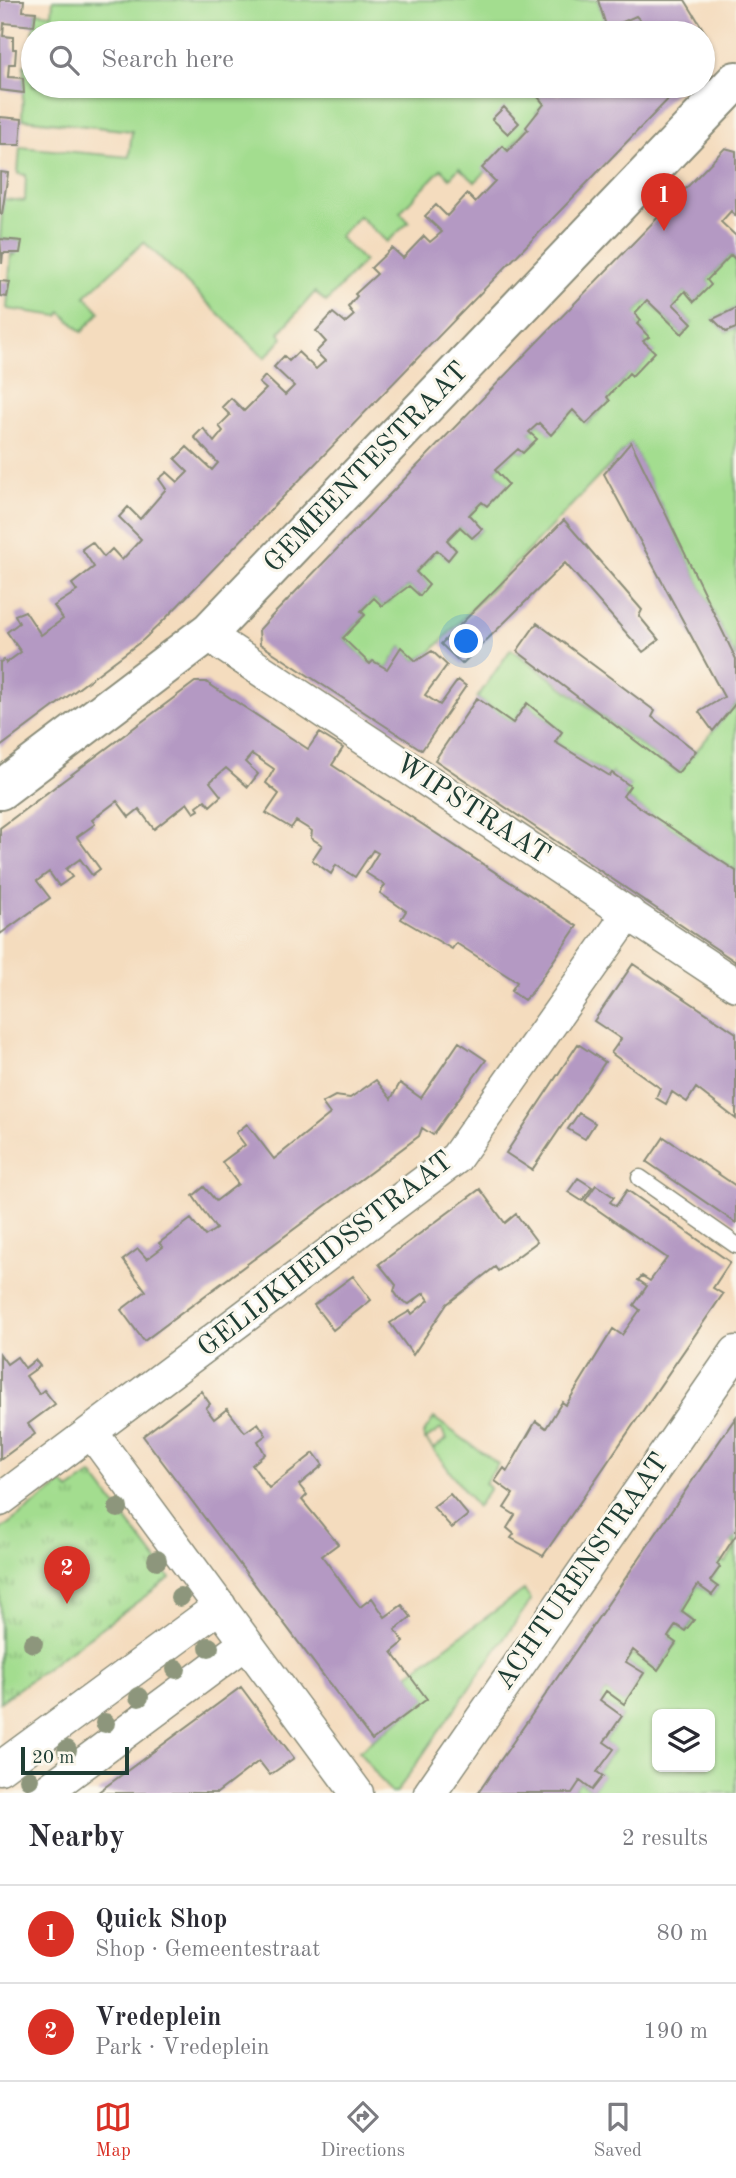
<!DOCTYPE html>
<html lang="en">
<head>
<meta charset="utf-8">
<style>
	:root { --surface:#fff; --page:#f7f7f7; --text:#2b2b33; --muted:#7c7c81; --line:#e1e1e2; --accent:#d93025 }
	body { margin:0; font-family:"Old Standard TT",serif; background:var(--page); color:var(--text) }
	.controls { position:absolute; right:21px; bottom:21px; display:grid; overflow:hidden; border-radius:10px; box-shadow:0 2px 5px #0004 }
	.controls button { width:63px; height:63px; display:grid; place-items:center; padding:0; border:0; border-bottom:2px solid var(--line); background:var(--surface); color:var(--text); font:35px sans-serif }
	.scale { position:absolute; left:21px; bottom:18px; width:108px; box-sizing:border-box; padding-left:7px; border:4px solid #1f3d34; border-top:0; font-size:19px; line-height:24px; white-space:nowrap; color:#1f3d34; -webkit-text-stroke:5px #fbf7ec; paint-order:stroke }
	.you { position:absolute; left:467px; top:642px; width:24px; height:24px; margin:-18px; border:5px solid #fff; border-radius:50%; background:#1a73e8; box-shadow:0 0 0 10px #1a73e833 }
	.badge { display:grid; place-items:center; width:46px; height:46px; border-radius:50%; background:var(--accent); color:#fff; font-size:23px; font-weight:700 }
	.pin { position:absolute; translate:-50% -58px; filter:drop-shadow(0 2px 4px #0008) }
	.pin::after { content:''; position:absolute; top:37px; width:24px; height:21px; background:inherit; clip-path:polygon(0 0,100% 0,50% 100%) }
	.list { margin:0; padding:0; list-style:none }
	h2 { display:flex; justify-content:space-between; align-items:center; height:91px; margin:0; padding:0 28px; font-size:30px }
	h2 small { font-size:23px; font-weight:400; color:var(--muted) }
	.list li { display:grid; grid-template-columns:46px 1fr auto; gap:21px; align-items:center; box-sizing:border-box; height:98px; padding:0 28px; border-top:2px solid var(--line) }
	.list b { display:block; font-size:26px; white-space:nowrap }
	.list p { margin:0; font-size:23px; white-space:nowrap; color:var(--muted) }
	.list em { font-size:23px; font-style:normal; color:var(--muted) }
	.icon { flex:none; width:38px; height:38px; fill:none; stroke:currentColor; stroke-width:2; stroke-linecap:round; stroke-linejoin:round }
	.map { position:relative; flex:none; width:736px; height:1793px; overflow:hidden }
	.search { position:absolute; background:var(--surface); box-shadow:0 2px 5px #0004; left:21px; right:21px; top:21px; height:77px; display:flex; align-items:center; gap:18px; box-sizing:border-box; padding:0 24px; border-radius:38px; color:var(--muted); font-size:26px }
	.sheet { height:287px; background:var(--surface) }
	nav { display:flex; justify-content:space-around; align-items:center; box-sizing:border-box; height:98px; border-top:2px solid var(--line); background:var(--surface); font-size:19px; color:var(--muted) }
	nav a { display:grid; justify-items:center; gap:4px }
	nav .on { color:var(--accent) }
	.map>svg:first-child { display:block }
	.green { fill:#a3dd8f; stroke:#618d62; stroke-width:2; fill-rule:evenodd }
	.park { fill:url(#park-tufts); stroke:#618d62; stroke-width:2 }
	.building { fill:#b499c3 }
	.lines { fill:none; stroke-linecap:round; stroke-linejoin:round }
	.service-casing { stroke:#8a8c79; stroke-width:19 }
	.minor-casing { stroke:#8a8c79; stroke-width:35 }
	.tertiary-casing { stroke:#8a8c79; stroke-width:42 }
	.service { stroke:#fff; stroke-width:16 }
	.minor { stroke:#fff; stroke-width:32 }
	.tertiary { stroke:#fff; stroke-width:38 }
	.tree { fill:#8d967c }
	.labels { text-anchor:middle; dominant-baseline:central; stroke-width:6; stroke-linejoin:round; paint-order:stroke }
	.street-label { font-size:28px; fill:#1f3d34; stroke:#fbf7ec }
</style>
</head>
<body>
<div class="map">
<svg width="736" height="1793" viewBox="0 0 736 1793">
	<defs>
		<pattern id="park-tufts" width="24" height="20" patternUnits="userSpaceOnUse" patternTransform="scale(1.75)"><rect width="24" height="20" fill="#a3dd8f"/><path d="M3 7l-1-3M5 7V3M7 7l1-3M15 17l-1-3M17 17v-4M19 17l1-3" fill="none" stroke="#84b476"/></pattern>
	</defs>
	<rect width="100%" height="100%" fill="#fbf7ec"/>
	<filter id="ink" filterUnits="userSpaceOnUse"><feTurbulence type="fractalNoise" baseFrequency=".0143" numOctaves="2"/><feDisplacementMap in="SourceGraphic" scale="14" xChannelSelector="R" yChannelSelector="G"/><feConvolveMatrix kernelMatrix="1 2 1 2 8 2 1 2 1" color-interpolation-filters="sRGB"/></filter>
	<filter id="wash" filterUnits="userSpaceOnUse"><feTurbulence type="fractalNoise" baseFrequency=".00686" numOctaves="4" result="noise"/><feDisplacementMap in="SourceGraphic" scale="28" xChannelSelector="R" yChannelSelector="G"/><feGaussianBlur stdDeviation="1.57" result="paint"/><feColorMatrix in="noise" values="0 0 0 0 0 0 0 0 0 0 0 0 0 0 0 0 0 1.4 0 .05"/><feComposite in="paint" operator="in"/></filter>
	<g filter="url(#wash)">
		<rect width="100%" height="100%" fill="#f4dcbe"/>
		<!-- green -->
		<path class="green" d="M53 0H598L607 29 636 16 652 33H33L36 12 52 14Z
			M24 65 33 66V86H548L538 96 544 104 536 113 537 115 508 151 475 182 459 168 450 178 441 169 400 212 409 222 387 242 359 216 339 237 364 261 326 302 315 292 279 333 283 338 265 358 144 242 85 296 100 312 82 332 61 312 58 316 7 309 11 254 15 255 21 241 0 239 3 199 25 201 26 175 18 174 20 147 129 157 132 131 22 119Z
			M731 255 736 260V308L714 319 726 332 736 328V659L631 443 432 651 416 661 401 647 387 669 373 661 370 664 343 638 365 615 361 611 374 598 382 606 409 586 420 595 429 585 416 572 437 550 448 559 456 550 447 540 460 527 472 538 481 530 469 515 482 502 487 506 508 484 495 470 518 449 523 453 537 440 529 432 539 423 551 434 573 410 587 424 610 401 607 397 629 373 633 375 654 352 643 341 648 336 637 324 635 313 647 300 682 334 692 323 673 304 685 291 695 302 710 285 707 280Z
			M511 649 678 773 736 703V871L623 796 630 786 612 773 610 776 555 742 562 732 527 703 513 723 477 698Z
			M434 1418 498 1464 485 1483 490 1488 477 1507 426 1440 433 1449 447 1439 441 1429 425 1440 423 1434Z
			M736 1535V1793H572L580 1781 592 1790 602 1776 597 1772 614 1750 604 1742 622 1716 600 1700 606 1691 624 1703 644 1673 626 1662 632 1653 658 1670 676 1643 668 1637 676 1625 686 1631 694 1620 682 1611 698 1585 712 1595 718 1587 710 1581 720 1567 717 1564 719 1560 725 1563 736 1546 731 1542ZM657 1714H710V1767H657Z
			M524 1590 531 1600 396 1793H391L359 1751 426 1699 408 1674Z"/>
		<!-- park -->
		<path class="park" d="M92 1474 170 1578 0 1702V1530L63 1483 69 1490Z"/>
		<g id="blocks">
			<!-- building -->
			<path class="building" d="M0 0H24L23 11 36 12 34 26 4 23 3 36 13 37V49H16L15 64H9L8 77 23 78 24 93 0 90Z
				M598 0H685L706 34 703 38V33H652L636 16 607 29Z
				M548 86 558 95 566 86 580 88 583 86H681L163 621 143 640 0 747V662L4 660 6 663 21 652 7 632 19 623 15 615 25 611 41 635 63 619 54 606 77 591 72 584 94 567 82 549 92 542 104 557 112 549 122 560 141 539 119 517 128 507 140 519 166 489 159 479 167 472 178 482 188 472 175 459 187 447 212 470 218 463 194 437 203 428 214 442 223 431 219 426 230 415 222 407 231 398 244 411 266 389 259 383 265 376 285 395 294 386 274 367 284 356 289 361 298 352 316 369 325 361 316 352 326 342 316 331 333 313 345 323 354 315 348 307 357 296 355 294 377 274 371 268 392 248 403 258 424 236 430 242 442 232 425 216 436 205 447 216 467 194 475 202 495 181 482 168 503 146 508 151 528 130 526 127 544 104 538 97Z
				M504 107 519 123 508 134 492 119Z
				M0 117 22 119 20 145H0Z
				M725 148 736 151V216L731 211 721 222 736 236V260L731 255 707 280 711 285 694 302 685 291 673 304 692 323 682 334 647 300 635 313 641 320 637 324 649 337 643 341 655 352 632 376 629 373 607 397 610 401 586 424 573 410 551 435 539 423 529 432 537 439 523 453 518 449 495 470 508 484 487 506 482 502 469 515 482 529 472 538 460 527 447 540 456 550 448 560 437 550 416 572 429 585 420 596 409 586 382 606 374 598 361 611 365 615 343 638 370 664 373 661 387 669 401 647 416 661 432 651 447 665 425 695 440 705 458 680 466 686 422 750 260 644 259 630 271 617Z
				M0 172 8 173 2 214H0Z
				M0 239 22 241 20 253H3L2 264Z
				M0 281 10 282 7 297 0 296Z
				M736 308V328L726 332 713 319Z
				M631 442 736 659V703L713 731 699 712 724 697 604 474Z
				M564 520 642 610 639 616 659 640 643 652 565 563 462 664 441 644Z
				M537 623 655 711 652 717 696 751 678 773 517 651Z
				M195 682H206L308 749 319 733 343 748 332 765 577 926 532 992 524 1000 511 991 517 982 456 943 452 949 401 919 406 911 380 893 385 885 366 873 378 853 373 850 355 877 336 865 331 874 312 860 322 845 311 838 312 831 296 821 291 828 266 813 279 794 266 783 274 769 252 754 245 762 258 774 248 787 226 768 210 782 221 796 210 806 205 800 197 806 199 810 194 813 187 803 154 829 139 809 129 817 117 801 92 820 95 824 77 837 100 869 92 875 80 859 66 869 72 877 59 886 49 872 37 881 50 898 0 934V828Z
				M477 698 513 723 527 703 562 732 555 742 610 776 612 773 630 786 623 796 736 871V962L435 760Z
				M633 964 736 1033V1119L696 1088 687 1102 672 1092 666 1104 656 1098 660 1088 611 1053 621 1039 594 1021Z
				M459 1042 486 1060 433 1135 422 1128 419 1136 144 1341 121 1310 146 1291 123 1260 138 1249 147 1259 163 1247 159 1243 191 1219 205 1236 216 1229 193 1196 204 1187 216 1201 238 1184 222 1162 245 1145 236 1133 247 1124 274 1159 330 1114 322 1103 335 1096 350 1098 376 1080 391 1099 400 1083 421 1098Z
				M578 1044 605 1062 532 1170 506 1153Z
				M579 1113 595 1123 585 1139 568 1129Z
				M664 1137 736 1186V1223L647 1162Z
				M578 1178 592 1187 582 1201 568 1192Z
				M596 1185 614 1197 610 1202 616 1206 627 1190 730 1262 713 1288 723 1294 543 1556 511 1538 514 1534 507 1528 515 1515 504 1508 513 1494 495 1481 504 1468 507 1471 536 1421 546 1428 562 1402 566 1405 613 1329 622 1335 640 1310 634 1305 647 1286 638 1280 642 1276 650 1281 667 1258 585 1201Z
				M480 1189 505 1223 516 1214 537 1242 498 1271 495 1267 447 1304 413 1355 390 1323 410 1311 412 1314 429 1300 424 1293 409 1304 400 1300 394 1291 396 1285 379 1264Z
				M353 1276 371 1300 333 1330 314 1305Z
				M0 1354 7 1364 17 1357 25 1368 35 1360 40 1366 26 1376 39 1394 44 1390 55 1404 28 1424 35 1434 0 1460Z
				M201 1391 210 1404 206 1408 214 1419 227 1409 245 1432 258 1423 266 1435 258 1441 265 1454 252 1465 269 1488 314 1453 323 1465 299 1485 307 1495 302 1500 338 1544 322 1556 360 1607 372 1598 385 1617 402 1605 411 1617 395 1630 404 1642 392 1652 427 1699 372 1740 143 1436Z
				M736 1417V1535L717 1564 720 1567 710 1581 718 1587 712 1595 698 1585 682 1611 694 1620 685 1631 676 1625 668 1637 676 1643 658 1670 633 1650 626 1662 644 1673 624 1704 606 1691 600 1700 622 1716 604 1742 614 1749 597 1772 603 1776 592 1790 580 1781 572 1793H478Z
				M450 1494 468 1515 452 1528 433 1507Z
				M241 1687 294 1758 270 1775 259 1761 217 1793H97Z"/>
		</g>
	</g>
	<g filter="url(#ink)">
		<use href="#blocks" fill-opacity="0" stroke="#8a8c79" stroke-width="2"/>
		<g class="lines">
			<defs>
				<path id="service" d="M640 1178 736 1245"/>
				<path id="minor" d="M210 631 223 645 736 985
					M92 1433 357 1793
					M0 1500 456 1158 629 913
					M0 1768 220 1606
					M44 1793 246 1643
					M430 1793 736 1352"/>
				<path id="tertiary" d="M0 790 210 631 736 81"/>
			</defs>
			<!-- service casing -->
			<use href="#service" class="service-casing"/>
			<!-- minor casing -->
			<use href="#minor" class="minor-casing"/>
			<!-- tertiary casing -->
			<use href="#tertiary" class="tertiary-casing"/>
			<!-- service -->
			<use href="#service" class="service"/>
			<!-- minor -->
			<use href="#minor" class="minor"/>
			<!-- tertiary -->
			<use href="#tertiary" class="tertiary"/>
		</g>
		<!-- trees -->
		<g class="tree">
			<circle cx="118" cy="1508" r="10"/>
			<circle cx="157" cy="1560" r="10"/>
			<circle cx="180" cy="1597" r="10"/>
			<circle cx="33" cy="1643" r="10"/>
			<circle cx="209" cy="1647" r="10"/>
			<circle cx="176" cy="1669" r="10"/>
			<circle cx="139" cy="1697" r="10"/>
			<circle cx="105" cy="1723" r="10"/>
			<circle cx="67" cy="1750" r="10"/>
			<circle cx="29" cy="1779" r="10"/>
		</g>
	</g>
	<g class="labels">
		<!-- street labels -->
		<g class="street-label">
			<text transform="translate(367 468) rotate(-46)">GEMEENTESTRAAT</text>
			<text transform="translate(472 810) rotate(33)">WIPSTRAAT</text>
			<text transform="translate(326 1255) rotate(-38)">GELIJKHEIDSSTRAAT</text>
			<text transform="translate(583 1572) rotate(-55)">ACHTURENSTRAAT</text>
		</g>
	</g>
</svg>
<div class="controls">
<button><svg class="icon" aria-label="layers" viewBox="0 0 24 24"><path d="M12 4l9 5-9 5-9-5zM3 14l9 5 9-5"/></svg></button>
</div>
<div class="scale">20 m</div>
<div class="you"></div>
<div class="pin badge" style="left:664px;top:231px">1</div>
<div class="pin badge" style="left:67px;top:1604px">2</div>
<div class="search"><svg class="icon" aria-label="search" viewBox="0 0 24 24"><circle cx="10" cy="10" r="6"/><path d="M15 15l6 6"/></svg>Search here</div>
</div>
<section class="sheet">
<h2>Nearby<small>2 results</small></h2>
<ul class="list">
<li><span class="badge">1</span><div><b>Quick Shop</b><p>Shop · Gemeentestraat</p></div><em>80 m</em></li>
<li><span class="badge">2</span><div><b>Vredeplein</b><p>Park · Vredeplein</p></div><em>190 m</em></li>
</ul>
</section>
<nav>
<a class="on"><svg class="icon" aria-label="map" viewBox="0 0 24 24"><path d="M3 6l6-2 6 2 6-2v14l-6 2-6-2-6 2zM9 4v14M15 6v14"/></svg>Map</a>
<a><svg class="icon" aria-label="directions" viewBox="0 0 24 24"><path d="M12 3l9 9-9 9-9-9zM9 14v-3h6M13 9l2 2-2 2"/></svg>Directions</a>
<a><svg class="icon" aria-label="saved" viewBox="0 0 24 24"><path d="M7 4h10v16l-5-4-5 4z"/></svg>Saved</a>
</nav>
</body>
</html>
